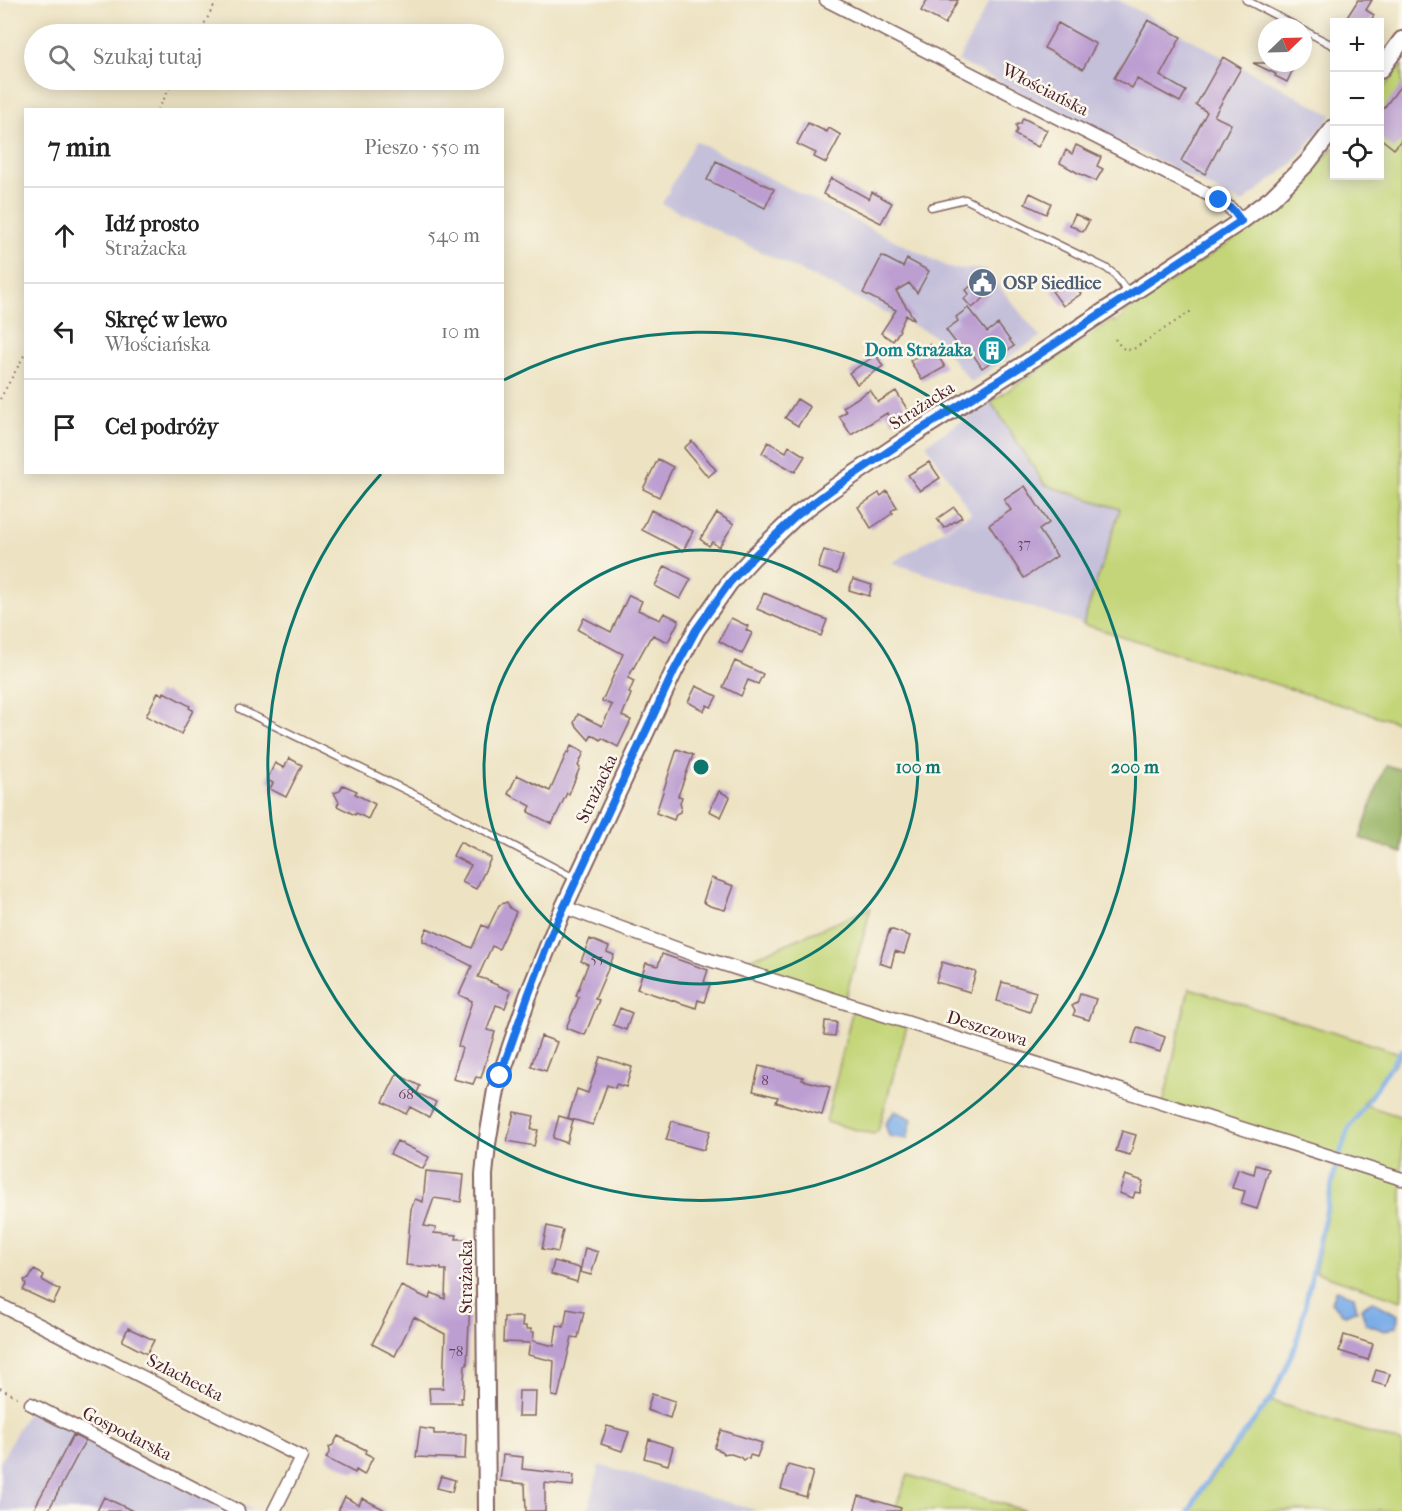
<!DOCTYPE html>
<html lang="pl">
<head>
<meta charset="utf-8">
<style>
	:root { --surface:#fff; --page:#f2f2f2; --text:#222; --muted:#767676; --line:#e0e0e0 }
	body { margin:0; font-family:"IM FELL French Canon",serif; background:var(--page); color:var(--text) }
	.controls { position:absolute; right:18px; top:18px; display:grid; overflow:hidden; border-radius:0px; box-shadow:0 3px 15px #0003 }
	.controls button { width:54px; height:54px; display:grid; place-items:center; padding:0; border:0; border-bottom:2px solid var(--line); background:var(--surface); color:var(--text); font:30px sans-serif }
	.compass { position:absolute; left:1258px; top:18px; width:54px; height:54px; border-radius:50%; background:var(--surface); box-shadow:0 3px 15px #0003; rotate:67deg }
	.stop { position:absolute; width:18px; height:18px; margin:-14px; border:4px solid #1a73e8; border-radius:50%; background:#fff }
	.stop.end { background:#1a73e8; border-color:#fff; box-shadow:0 2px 6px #0008 }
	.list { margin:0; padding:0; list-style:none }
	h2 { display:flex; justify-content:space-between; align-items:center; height:78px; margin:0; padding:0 24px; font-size:26px }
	h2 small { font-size:20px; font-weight:400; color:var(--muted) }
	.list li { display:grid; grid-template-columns:39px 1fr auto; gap:18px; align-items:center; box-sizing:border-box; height:96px; padding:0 24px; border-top:2px solid var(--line) }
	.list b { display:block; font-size:22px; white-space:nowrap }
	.list p { margin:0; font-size:20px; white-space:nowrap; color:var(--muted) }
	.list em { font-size:20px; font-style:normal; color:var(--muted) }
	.icon { flex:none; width:33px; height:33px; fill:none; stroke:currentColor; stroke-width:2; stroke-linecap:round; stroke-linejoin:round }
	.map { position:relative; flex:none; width:1402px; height:1511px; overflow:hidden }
	.search { position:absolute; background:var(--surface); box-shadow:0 3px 15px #0003; left:24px; top:24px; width:480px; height:66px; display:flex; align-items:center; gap:15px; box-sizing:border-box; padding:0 21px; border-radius:33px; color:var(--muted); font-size:22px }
	.panel { position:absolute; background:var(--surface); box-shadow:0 3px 15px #0003; left:24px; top:108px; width:480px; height:366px; border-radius:0px }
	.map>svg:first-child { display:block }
	.industrial { fill:#c5c0da }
	.green { fill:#c3d578; stroke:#867a52; stroke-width:1.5 }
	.forest { fill:#9ab668; stroke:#726a4a; stroke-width:1.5 }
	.water { fill:#7cade8; stroke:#63668a; stroke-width:1.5 }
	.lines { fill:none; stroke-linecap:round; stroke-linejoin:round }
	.stream { stroke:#7cade8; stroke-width:4.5 }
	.building { fill:#bc9ed1 }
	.lane-casing { stroke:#836460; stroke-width:9 }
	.street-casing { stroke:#836460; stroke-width:15 }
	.secondary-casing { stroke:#836460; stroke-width:20 }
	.path { stroke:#836460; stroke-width:2; stroke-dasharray:1.5 4.5; stroke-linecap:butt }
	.lane { stroke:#fff; stroke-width:6 }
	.street { stroke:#fff; stroke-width:12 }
	.secondary { stroke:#fff; stroke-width:16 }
	.route { stroke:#1a73e8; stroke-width:8 }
	.ring { fill:none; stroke:#0f766e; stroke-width:3 }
	.labels { text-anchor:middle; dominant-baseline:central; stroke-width:5; stroke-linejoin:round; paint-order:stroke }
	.number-label { font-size:15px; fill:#663f54 }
	.street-label { font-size:18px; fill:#4a1f2b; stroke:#fbf7ec }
	.service-label { font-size:18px; font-weight:bold; fill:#4e5e75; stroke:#fbf7ec; text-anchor:start }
	.culture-label { font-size:18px; font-weight:bold; fill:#0d838f; stroke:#fbf7ec; text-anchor:end }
	.centre { fill:#0f766e; stroke:#fbf7ec; stroke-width:3 }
	.ring-label { font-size:18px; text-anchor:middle; font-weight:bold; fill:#0f766e; stroke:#fbf7ec; stroke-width:5; stroke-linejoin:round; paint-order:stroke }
</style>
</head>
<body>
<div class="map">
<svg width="1402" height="1511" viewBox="0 0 1402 1511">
	<rect width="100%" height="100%" fill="#fbf7ec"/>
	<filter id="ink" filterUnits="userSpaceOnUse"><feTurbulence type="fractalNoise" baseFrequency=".0167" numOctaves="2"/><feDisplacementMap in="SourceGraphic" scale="12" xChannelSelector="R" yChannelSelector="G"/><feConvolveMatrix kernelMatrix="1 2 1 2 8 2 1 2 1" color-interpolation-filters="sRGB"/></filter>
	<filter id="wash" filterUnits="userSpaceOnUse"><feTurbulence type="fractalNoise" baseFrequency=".008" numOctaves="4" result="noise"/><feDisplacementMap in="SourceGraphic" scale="24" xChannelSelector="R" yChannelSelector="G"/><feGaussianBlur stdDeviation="1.35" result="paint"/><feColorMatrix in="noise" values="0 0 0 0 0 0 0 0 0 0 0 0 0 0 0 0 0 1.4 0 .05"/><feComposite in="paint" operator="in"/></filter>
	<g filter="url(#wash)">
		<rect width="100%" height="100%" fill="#ede3c3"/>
		<!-- industrial -->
		<path class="industrial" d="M990 0H1118L1332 115 1292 164 1242 203 958 61Z
			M695 141 952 269H985L1040 337 971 382 933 335 662 204Z
			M991 402 1045 485 1120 509 1083 624 892 563 971 513 926 444Z
			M31 1404 255 1511H0V1463Z
			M599 1465 758 1511H588Z"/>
		<!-- green -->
		<path class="green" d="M1402 65V724L1083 624 1120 509 1045 485 991 402 1113 320 1115 323 1123 317 1122 314 1248 230 1295 194 1334 146V176H1380V92Z
			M870 908 866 927 843 1005 732 967Z
			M1189 988 1399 1053 1402 1051V1055L1362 1104 1402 1117V1301L1315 1272 1339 1157 1163 1105Z
			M853 1008 907 1026 878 1131 873 1134 826 1122Z
			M1271 1401 1402 1443V1511H1187Z
			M908 1475 1026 1511H894Z"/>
		<!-- forest -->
		<path class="forest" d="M1385 765 1402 770V853L1360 838Z"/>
		<!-- water -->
		<path class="water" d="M895 1111 912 1119 907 1139 889 1136 885 1124Z
			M1336 1290 1354 1296 1357 1310 1345 1315 1331 1302Z
			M1372 1301 1398 1315 1397 1326 1385 1331 1366 1324 1361 1308Z"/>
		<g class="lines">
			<!-- stream -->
			<path class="stream" d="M1189 1511 1205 1484 1273 1396 1297 1342 1335 1170 1348 1130 1402 1049"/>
		</g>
		<g id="blocks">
			<!-- building -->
			<path class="building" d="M927 0H958L945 24 921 11Z
				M1358 0H1372L1366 10 1374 15 1370 22H1344Z
				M1148 20 1181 37 1160 76 1186 91 1180 102 1137 79 1132 88 1114 78Z
				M1058 23 1096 44 1083 69 1044 48Z
				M1223 57 1241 68 1214 116 1231 124 1205 174 1181 161 1207 112 1196 105Z
				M1253 63H1296L1287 82 1275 76 1276 74Z
				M1402 84V139L1394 149 1380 138V113Z
				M1023 118 1047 130 1038 147 1015 135 1017 130 1016 125 1021 123Z
				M808 123 827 132 829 128 841 135 826 163 814 157 816 153 797 144Z
				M1076 145 1101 157 1097 166 1103 169 1096 181 1078 173 1060 163 1066 150 1072 154Z
				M716 161 774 189 765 208 707 180Z
				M831 178 869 199 872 192 892 203 881 223 823 194Z
				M1030 193 1051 203 1046 214 1025 204Z
				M1075 214 1089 221 1083 232 1070 225Z
				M882 256 903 267 907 259 929 271 917 293 909 283 896 291 915 320 906 315 899 329 900 330 893 341 881 333 896 310 863 293Z
				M983 276 994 290 972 308 964 299 969 294 966 290Z
				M1071 279 1081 294 1063 306 1052 291Z
				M968 308 987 332 998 324 1014 346 982 368 972 353 969 355H965L946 330 958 321 956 317Z
				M929 344 933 348 945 367 922 380 910 361 921 354 919 351Z
				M876 355 883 366 857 384 849 373Z
				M870 390 878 402 896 391 909 412 893 422 887 413 851 435 839 416 846 412 843 407Z
				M797 399 810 407 798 426 785 418Z
				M692 441 716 470 708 477 684 448Z
				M768 442 786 452 789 446 805 456 795 472 762 453Z
				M658 459 673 467 659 497 643 489Z
				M929 462 940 478 920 491 908 475Z
				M1025 486 1049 523 1039 530 1057 556 1024 578 989 525 1011 510 1004 500Z
				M887 491 897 507 891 511 893 513 871 528 858 507 879 493 881 496Z
				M954 507 962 517 944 528 937 519Z
				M651 510 693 531 683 551 642 530Z
				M717 513 734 524 719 547 712 542 709 546 700 539Z
				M824 550 843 556 837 574 818 568Z
				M665 566 691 579 680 599 655 586Z
				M853 579 872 585 869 596 849 590Z
				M764 593 827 620 821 636 757 609Z
				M629 595 642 601 638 610 660 620 664 613 679 620 668 642 653 635 651 638H650L628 678 634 681 629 693 631 694 622 716 631 720 618 747 602 738 601 740 592 735 589 740 574 723 578 714 602 726 612 705 602 701 623 654 578 630 584 618 611 632Z
				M731 618 748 626 746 630 752 633 742 654 719 641Z
				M735 661 763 674 758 684 748 680 741 696 723 687Z
				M696 686 717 696 711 707 707 705 704 711 688 702Z
				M158 692 163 695 164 692 190 706 189 708 193 710 181 734 146 716Z
				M571 746 584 752 578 766 580 767 569 794 567 793 552 824 528 812 531 806 508 794 517 775 550 791 567 752 568 753Z
				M677 749 693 755 678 796 682 797 680 803 681 807 680 812 676 814 674 820 656 813Z
				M289 758 302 765 286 797 270 789 273 783 267 780 275 763 284 768Z
				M343 785 357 791 355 794 375 804 368 819 356 813 355 815 337 806 339 802 334 793 340 791Z
				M719 791 730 797 721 817 709 811Z
				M460 842 491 858 476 889 462 882 471 865 453 856Z
				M711 878 734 886 725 910 710 906 703 902Z
				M507 902 510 908 516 912 499 949 492 946 478 977 491 981 490 982 511 991 505 1008 496 1005 487 1030 495 1032 481 1078 476 1077 473 1084 453 1079 462 1048 458 1046 472 1001 459 995 472 966 423 941V937L427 928 472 948 482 925 488 928 499 905Z
				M890 929 910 936 904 954 895 951 891 967 879 963Z
				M590 939 609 947 607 952 614 955 595 999 599 1000 585 1035 566 1028 579 997 576 996 588 964 581 961Z
				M662 954 708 970 704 982 710 984 704 1002 698 1000 696 1008 637 989 646 963 658 966Z
				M942 962 976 972 970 992 936 982Z
				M1002 982 1036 992 1030 1012 997 1001Z
				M1080 994 1096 999 1089 1020 1073 1015 1075 1011 1072 1006 1077 1003Z
				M620 1008 632 1013 626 1030 613 1025Z
				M825 1021 837 1022 835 1036 824 1035Z
				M1138 1027 1165 1037 1160 1052 1132 1043 1137 1028Z
				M541 1036 557 1042 546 1071 531 1066Z
				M600 1057 632 1067 626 1087 616 1084 615 1088 607 1085 593 1125 568 1118 577 1089 588 1093Z
				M759 1066 803 1077 802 1080 830 1087 822 1115 783 1104 776 1102 778 1097 753 1091Z
				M397 1074 420 1086 417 1093 436 1102 429 1117 410 1107 406 1114 383 1102Z
				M514 1112 534 1116 531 1129 538 1130 534 1146 507 1141Z
				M559 1116 573 1120 567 1143 553 1138Z
				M672 1121 710 1131 704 1150 666 1140Z
				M1122 1131 1136 1135 1130 1155 1116 1151Z
				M397 1141 429 1157 423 1169 390 1154Z
				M1256 1165 1269 1169 1257 1209 1241 1204 1245 1191 1232 1188 1238 1169 1254 1174Z
				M426 1171 464 1175 461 1202 434 1198 424 1226 436 1228 434 1233 457 1235 456 1239H467L465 1295H470L469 1323 467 1365H465L463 1398H461L462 1403H430L429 1388H443L445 1334 414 1317 395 1356 372 1344 401 1286 429 1299 432 1293 445 1299 446 1270H441V1268L406 1265 411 1209 415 1199 423 1202Z
				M1125 1175 1143 1181 1140 1193 1135 1192 1133 1198 1119 1193Z
				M547 1226 563 1230 558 1252 542 1249Z
				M585 1248 598 1252 591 1275 580 1272Z
				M554 1261 580 1268 577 1282 551 1274Z
				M34 1270 44 1275 42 1280 60 1290 53 1304 23 1290 26 1285 24 1280 29 1279Z
				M567 1309 584 1312 578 1338 572 1337 558 1397 552 1396 554 1361 528 1355 530 1343 503 1342 504 1317H523L522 1326H526V1329H531V1332H534L533 1341 554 1346 557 1325 564 1327Z
				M128 1328 154 1340 147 1354 122 1341Z
				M1344 1335 1373 1344 1368 1360 1339 1351Z
				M1376 1370 1390 1374 1386 1386 1372 1382Z
				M519 1391H536L535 1416H518Z
				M652 1394 675 1401 670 1418 647 1410Z
				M607 1426 629 1432 622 1451 601 1444Z
				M420 1428 434 1430V1434H466L465 1459 416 1457Z
				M721 1430 762 1443 757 1457 750 1455 749 1459 746 1458 743 1460 740 1457 728 1453 724 1454 721 1451 714 1448Z
				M73 1435 85 1441 48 1511H33Z
				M338 1436 366 1450 365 1453 373 1457 364 1475 356 1470 355 1473 326 1458 330 1451 329 1447 333 1445Z
				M649 1439 673 1447 668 1465 644 1458Z
				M503 1455 523 1457 522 1469 574 1475 573 1486 545 1483V1511H526L525 1484 500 1481Z
				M788 1465 813 1472 806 1497 781 1489Z
				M441 1476 455 1480 452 1492 437 1488Z
				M859 1496 901 1508 900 1511H854Z
				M104 1497 133 1511H97Z
				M345 1497 359 1505 362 1498 387 1511H338Z"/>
		</g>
	</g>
	<g filter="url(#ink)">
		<use href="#blocks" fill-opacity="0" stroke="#836460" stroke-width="1.5"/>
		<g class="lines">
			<defs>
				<path id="lane" d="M1246 0 1298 27
					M1303 30 1334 46
					M931 207 965 199 1106 268 1114 274 1129 294
					M240 709 434 804 576 879"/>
				<path id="street" d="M826 0 1219 200 1231 209 1241 221
					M564 907 697 956 1402 1179
					M0 1305 301 1457 274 1511
					M31 1404 238 1511"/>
				<path id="secondary" d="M1380 70 1402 40
					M487 1511 484 1175 487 1144 496 1090 528 996 564 907 674 671 696 630 730 582 753 557 796 516 831 490 917 432 1020 367 1241 221 1272 198 1307 163 1334 128"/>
			</defs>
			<!-- lane casing -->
			<use href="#lane" class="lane-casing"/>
			<!-- street casing -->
			<use href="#street" class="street-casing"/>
			<!-- secondary casing -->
			<use href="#secondary" class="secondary-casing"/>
			<!-- path -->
			<path class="path" d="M199 34 217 0
				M158 110 174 80
				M1115 339 1122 348 1132 350 1193 310
				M0 399 26 352
				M0 1388 19 1398"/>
			<!-- lane -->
			<use href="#lane" class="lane"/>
			<!-- street -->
			<use href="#street" class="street"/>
			<!-- secondary -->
			<use href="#secondary" class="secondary"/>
		</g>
	</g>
	<g class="lines" filter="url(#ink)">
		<!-- route -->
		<path class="route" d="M500 1076 528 996 552 933 588 855 674 671 696 630 730 582 753 557 796 516 831 490 917 432 1020 367 1241 221 1232 209 1219 200"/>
	</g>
	<!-- distance rings -->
	<g class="ring">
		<circle cx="701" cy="767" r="217"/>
		<path d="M504 380A434 434 0 1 1 381 474"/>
	</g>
	<!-- icons -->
	<defs>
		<symbol id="civic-disc" viewBox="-11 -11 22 22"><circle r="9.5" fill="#5c6f8a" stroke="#fbf7ec"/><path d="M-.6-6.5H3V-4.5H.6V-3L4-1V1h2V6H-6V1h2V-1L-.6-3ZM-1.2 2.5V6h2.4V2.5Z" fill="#fff"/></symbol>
		<symbol id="building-disc" viewBox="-11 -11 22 22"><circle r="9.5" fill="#0f9aa8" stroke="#fbf7ec"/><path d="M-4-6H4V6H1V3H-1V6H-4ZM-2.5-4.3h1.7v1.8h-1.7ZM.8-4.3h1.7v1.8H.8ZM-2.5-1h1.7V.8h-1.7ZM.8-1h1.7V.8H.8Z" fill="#fff"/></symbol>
	</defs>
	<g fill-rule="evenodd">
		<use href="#civic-disc" x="966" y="266" width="33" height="33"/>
		<use href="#building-disc" x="976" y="334" width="33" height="33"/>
	</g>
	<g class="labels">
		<!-- number labels -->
		<g class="number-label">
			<text x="1024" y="543">37</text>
			<text x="597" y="958">55</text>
			<text x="765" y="1080">8</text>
			<text x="406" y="1094">68</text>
			<text x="456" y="1351">78</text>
		</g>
		<!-- street labels -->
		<g class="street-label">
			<text transform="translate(1045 90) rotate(27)">Włościańska</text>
			<text transform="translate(922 406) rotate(-33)">Strażacka</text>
			<text transform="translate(597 789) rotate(-65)">Strażacka</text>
			<text transform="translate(987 1029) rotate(17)">Deszczowa</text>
			<text transform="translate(466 1277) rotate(-90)">Strażacka</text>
			<text transform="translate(185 1378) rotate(27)">Szlachecka</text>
			<text transform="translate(127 1434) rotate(27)">Gospodarska</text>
		</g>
		<!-- service labels -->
		<g class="service-label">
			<text x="1003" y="283">OSP Siedlice</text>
		</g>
		<!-- culture labels -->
		<g class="culture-label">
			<text x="972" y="350">Dom Strażaka</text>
		</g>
	</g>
	<circle cx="701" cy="767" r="9" class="centre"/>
	<g class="ring-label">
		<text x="918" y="773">100 m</text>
		<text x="1135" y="773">200 m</text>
	</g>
</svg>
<div class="controls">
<button>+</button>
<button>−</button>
<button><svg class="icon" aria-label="locate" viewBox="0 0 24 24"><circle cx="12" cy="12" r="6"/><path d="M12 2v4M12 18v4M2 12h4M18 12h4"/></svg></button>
</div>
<svg class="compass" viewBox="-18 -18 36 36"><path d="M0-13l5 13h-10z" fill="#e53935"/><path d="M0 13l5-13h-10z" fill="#767676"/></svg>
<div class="stop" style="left:500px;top:1076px"></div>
<div class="stop end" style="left:1219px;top:200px"></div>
<div class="search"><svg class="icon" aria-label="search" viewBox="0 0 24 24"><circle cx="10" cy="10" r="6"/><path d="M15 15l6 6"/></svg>Szukaj tutaj</div>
<section class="panel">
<h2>7 min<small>Pieszo · 550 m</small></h2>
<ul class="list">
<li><svg class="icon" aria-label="ahead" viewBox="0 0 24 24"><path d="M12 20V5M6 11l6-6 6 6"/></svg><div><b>Idź prosto</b><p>Strażacka</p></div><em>540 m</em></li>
<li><svg class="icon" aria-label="left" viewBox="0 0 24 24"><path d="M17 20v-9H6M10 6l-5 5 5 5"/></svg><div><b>Skręć w lewo</b><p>Włościańska</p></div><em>10 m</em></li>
<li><svg class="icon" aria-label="arrive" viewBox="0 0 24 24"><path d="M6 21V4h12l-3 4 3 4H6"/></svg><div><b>Cel podróży</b></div></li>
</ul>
</section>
</div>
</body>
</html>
